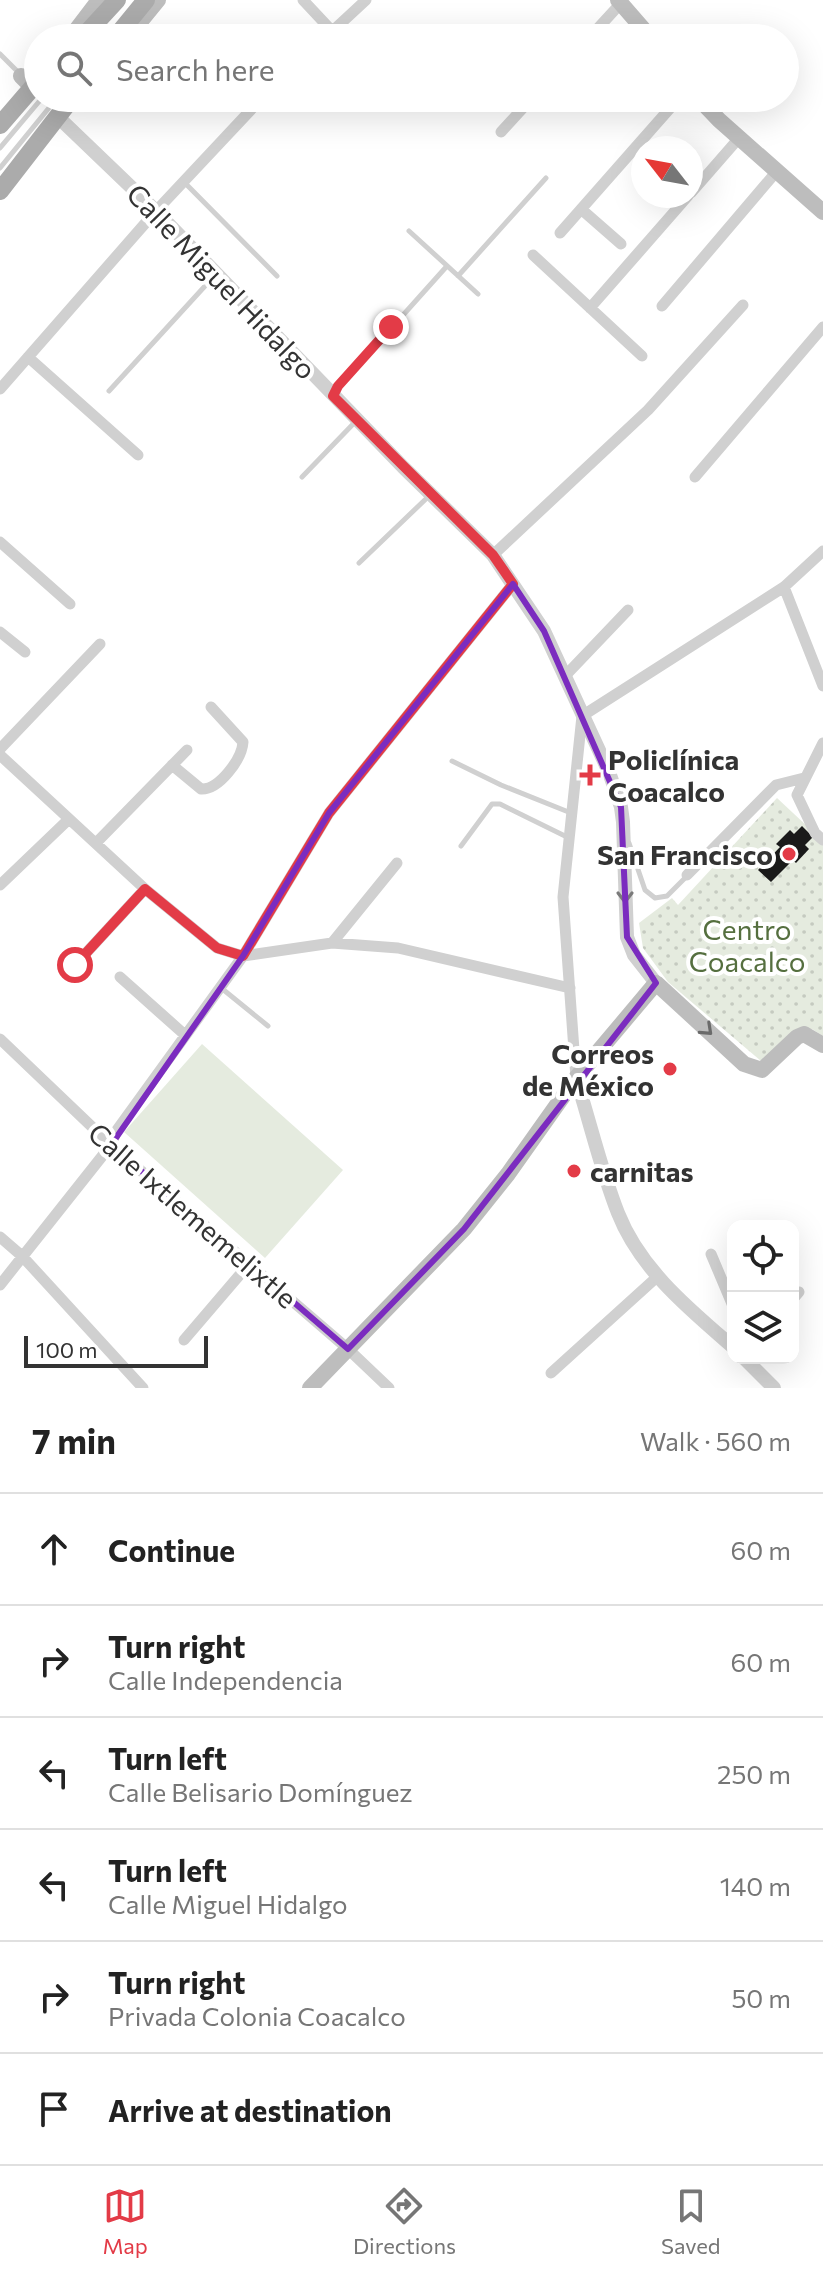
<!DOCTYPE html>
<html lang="en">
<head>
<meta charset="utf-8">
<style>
	:root { --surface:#fff; --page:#f6f6f6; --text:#222; --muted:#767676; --line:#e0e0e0; --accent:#e33b47 }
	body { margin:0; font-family:Commissioner,sans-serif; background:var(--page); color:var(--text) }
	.controls { position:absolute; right:24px; bottom:24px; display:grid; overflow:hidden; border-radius:16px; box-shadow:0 8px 32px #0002 }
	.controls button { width:72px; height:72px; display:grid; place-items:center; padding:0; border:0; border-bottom:2px solid var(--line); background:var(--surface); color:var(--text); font:40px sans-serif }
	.compass { position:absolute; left:631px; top:136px; width:72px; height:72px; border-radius:50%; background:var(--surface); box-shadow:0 8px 32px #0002; rotate:301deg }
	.scale { position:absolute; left:24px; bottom:20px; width:184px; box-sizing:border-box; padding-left:8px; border:4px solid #333; border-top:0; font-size:22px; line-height:28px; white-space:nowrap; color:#333; -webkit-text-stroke:6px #fff; paint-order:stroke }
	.stop { position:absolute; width:24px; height:24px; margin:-18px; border:6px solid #e33b47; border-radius:50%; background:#fff }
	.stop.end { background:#e33b47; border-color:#fff; box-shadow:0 2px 8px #0008 }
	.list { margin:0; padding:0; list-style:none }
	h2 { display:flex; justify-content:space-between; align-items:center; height:104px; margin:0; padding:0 32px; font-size:34px }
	h2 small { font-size:26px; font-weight:400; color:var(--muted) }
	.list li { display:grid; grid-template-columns:52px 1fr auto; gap:24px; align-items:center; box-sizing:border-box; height:112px; padding:0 32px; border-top:2px solid var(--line) }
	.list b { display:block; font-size:30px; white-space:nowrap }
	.list p { margin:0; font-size:26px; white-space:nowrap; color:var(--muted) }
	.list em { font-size:26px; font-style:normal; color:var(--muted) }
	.icon { flex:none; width:44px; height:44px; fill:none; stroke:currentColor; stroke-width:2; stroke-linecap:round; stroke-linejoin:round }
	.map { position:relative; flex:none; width:823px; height:1388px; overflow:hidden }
	.search { position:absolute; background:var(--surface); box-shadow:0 8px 32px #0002; left:24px; right:24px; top:24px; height:88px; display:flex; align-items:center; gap:20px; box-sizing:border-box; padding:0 28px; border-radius:44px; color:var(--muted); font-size:30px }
	.sheet { height:776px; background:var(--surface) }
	nav { display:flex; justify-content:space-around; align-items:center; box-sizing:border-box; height:112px; border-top:2px solid var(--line); background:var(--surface); font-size:22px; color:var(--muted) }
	nav a { display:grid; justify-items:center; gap:4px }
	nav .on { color:var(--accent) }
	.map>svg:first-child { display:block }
	.green { fill:#e5ebdf }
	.park { fill:url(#park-dots) }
	.building { fill:#1a1a1a }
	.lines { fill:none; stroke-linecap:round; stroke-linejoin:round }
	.service { stroke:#d0d0d0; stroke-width:5 }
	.minor { stroke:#d0d0d0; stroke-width:11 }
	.tertiary { stroke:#d0d0d0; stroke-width:14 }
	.secondary { stroke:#bdbdbd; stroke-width:16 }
	.primary { stroke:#ababab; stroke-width:18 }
	.oneway { stroke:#7a7a7a }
	.oneway2 { stroke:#6a6a6a }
	.route { stroke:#e33b47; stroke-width:10 }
	.marked { fill:none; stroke:#7b2cbf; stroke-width:6; stroke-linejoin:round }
	.poi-dot { fill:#e33b47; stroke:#fff; stroke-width:3 }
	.labels { text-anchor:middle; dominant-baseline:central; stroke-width:8; stroke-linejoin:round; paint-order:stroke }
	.street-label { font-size:28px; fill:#333; stroke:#fff }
	.poi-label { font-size:28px; font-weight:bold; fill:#333; stroke:#fff; text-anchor:start }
	.park-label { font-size:28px; fill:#556f3f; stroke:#fff }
</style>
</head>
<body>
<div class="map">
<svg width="823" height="1388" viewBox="0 0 823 1388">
	<defs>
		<pattern id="park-dots" width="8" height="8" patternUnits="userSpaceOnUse" patternTransform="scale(2)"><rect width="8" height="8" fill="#e5ebdf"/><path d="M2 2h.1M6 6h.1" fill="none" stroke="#c5cac0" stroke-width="1.8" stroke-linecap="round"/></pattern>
	</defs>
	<rect width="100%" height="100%" fill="#fff"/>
	<!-- green -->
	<path class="green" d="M202 1044 343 1170 265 1258 124 1132Z"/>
	<!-- park -->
	<path class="park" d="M777 798 823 841V1036L812 1029 790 1037 761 1061 668 982 643 948 639 923 672 898 678 905Z"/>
	<!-- building -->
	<path class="building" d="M802 826 813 837 805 845 809 849 796 863 793 860 771 882 758 870 780 847 776 844 790 830 794 834Z"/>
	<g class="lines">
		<!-- service -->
		<path class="service" d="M143 25 157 38
			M0 54 19 73
			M0 148 42 98
			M0 168 57 98
			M185 183 277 276
			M409 231 478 294
			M458 276 546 178
			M109 391 216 274
			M335 391 447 266
			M302 477 357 420
			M359 563 430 495
			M452 761 501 785 571 813
			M629 843 645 890 655 898 667 896 686 877
			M461 846 492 804H500L567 837
			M220 987 268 1026"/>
		<!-- minor -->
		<path class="minor" d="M303 0 332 31
			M325 38 366 0
			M589 38 621 3
			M501 132 532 98
			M691 193 739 138
			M581 209 621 244
			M560 233 679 98
			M533 255 642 356
			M662 306 777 171
			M590 308 688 196
			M28 357 138 455
			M0 389 156 211 262 98
			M695 477 823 327
			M0 542 70 604
			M493 555 648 410 743 305
			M784 587 823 686
			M0 632 25 652
			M565 676 628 610
			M823 743 797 795 815 833 823 840
			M0 749 100 644
			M0 755 145 889 217 948 243 956 332 943 398 948 570 988
			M172 765 201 789C219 790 242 759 243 742L211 707
			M96 843 187 750
			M687 875 776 785 804 778
			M0 885 69 819
			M332 943 397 863
			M75 965 145 889
			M120 977 185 1035
			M0 1039 111 1145 348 1349 389 1388
			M576 1078 563 897 582 716 784 587 823 551
			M0 1237 22 1256 143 1388
			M711 1254 733 1306
			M0 1285 111 1145 117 1130 243 956 329 813 513 584
			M793 1299 799 1292
			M184 1340 249 1264
			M551 1373 657 1277"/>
		<!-- tertiary -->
		<path class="tertiary" d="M58 117 156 211 403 467 493 555 544 631 609 772 621 807 623 822 627 937 634 955 656 983
			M576 1078C590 1122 601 1170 618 1213 640 1269 689 1309 733 1347
			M744 1358 774 1388"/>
		<!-- secondary -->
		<path class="secondary" d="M618 0 651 38
			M140 22 158 0
			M70 38 99 0
			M21 76 32 87 38 79
			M698 98 719 120 823 212
			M310 1388 464 1229 508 1174 576 1078 656 983 744 1064 762 1070 797 1037 804 1034 823 1045"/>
		<!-- primary -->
		<path class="primary" d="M82 38 117 0
			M115 38 146 0
			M0 125 38 81
			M0 191 72 98"/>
	</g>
	<!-- one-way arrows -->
	<defs><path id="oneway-chevron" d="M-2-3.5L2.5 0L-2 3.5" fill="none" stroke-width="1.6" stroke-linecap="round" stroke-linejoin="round" transform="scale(2)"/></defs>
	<use class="oneway" href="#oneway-chevron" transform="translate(625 897) rotate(90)"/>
	<use class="oneway2" href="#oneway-chevron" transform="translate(707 1030) rotate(43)"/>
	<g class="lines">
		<!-- route -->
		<path class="route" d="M75 965 145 889 217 948 243 956 329 813 513 584 493 555 333 396 338 386 391 327"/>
	</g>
	<!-- marked area -->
	<path class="marked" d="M513 584 544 631 621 807 627 937 656 983 464 1229 348 1349 111 1145 243 956 329 813Z"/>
	<!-- markers -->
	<g class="poi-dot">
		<path d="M586 763h8v8h8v8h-8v8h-8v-8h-8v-8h8z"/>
		<circle cx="789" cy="854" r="8"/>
		<circle cx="670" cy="1069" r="8"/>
		<circle cx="574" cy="1171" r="8"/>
	</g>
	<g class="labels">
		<!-- street labels -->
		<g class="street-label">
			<text transform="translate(222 281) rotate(46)">Calle Miguel Hidalgo</text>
			<text transform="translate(193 1215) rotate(41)">Calle Ixtlememelixtle</text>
		</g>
		<!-- poi labels -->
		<g class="poi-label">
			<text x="608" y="759">Policlínica<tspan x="608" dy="32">Coacalco</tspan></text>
			<text x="773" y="854" text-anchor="end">San Francisco</text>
			<text x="654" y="1053" text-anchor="end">Correos<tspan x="654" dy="32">de México</tspan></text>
			<text x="590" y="1171">carnitas</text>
		</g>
		<!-- park labels -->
		<g class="park-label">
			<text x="747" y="929">Centro<tspan x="747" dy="32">Coacalco</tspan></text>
		</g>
	</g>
</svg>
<div class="controls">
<button><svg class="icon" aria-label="locate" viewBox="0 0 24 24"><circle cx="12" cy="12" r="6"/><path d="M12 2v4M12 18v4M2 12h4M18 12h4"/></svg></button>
<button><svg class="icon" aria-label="layers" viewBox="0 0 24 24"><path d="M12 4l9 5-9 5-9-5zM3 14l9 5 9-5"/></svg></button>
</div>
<svg class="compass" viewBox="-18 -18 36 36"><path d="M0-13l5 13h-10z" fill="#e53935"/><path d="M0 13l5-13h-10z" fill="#767676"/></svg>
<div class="scale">100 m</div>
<div class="stop" style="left:75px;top:965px"></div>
<div class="stop end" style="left:391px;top:327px"></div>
<div class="search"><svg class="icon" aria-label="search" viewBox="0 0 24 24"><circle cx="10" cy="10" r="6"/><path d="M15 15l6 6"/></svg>Search here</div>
</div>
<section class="sheet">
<h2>7 min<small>Walk · 560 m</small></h2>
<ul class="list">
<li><svg class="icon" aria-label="ahead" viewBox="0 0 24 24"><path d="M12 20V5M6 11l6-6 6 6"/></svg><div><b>Continue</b></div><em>60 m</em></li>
<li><svg class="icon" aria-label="right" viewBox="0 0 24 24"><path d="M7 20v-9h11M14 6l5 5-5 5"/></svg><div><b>Turn right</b><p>Calle Independencia</p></div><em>60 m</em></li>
<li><svg class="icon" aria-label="left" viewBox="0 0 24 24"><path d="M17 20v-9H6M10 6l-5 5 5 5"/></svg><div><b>Turn left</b><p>Calle Belisario Domínguez</p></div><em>250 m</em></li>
<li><svg class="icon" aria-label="left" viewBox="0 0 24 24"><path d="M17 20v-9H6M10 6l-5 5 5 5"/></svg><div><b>Turn left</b><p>Calle Miguel Hidalgo</p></div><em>140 m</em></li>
<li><svg class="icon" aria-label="right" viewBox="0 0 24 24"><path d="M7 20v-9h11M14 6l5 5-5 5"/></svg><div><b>Turn right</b><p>Privada Colonia Coacalco</p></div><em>50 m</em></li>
<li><svg class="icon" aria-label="arrive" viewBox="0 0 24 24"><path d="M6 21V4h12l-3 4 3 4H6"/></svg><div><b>Arrive at destination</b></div></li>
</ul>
</section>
<nav>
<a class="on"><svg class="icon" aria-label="map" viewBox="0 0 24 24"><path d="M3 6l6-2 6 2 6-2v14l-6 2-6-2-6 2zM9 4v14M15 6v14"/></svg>Map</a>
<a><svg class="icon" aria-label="directions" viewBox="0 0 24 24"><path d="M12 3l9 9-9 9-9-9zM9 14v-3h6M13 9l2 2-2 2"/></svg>Directions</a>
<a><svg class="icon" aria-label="saved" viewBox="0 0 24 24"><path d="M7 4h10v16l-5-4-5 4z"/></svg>Saved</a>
</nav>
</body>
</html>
